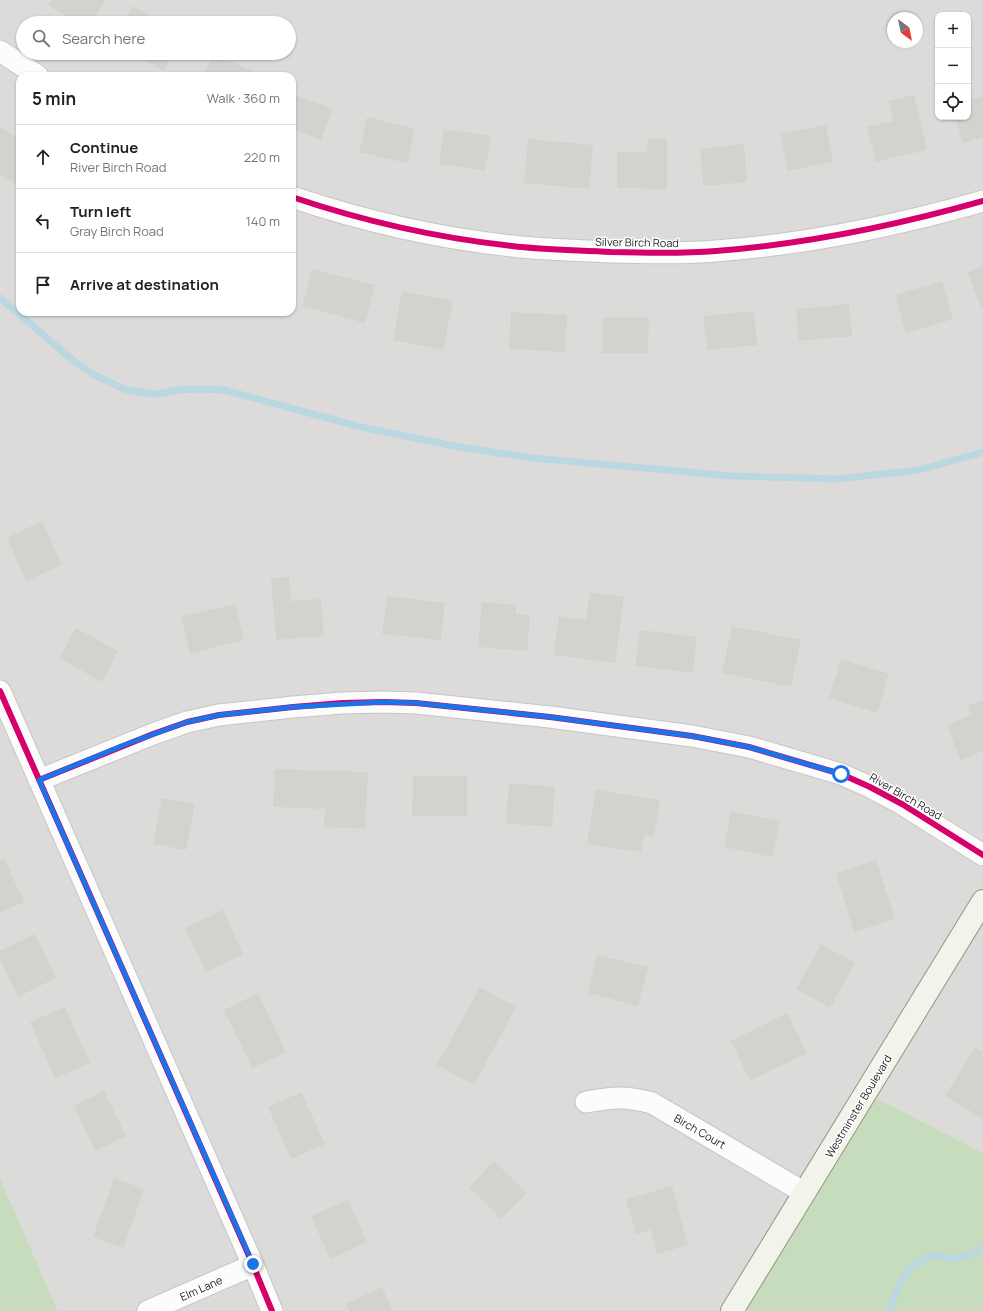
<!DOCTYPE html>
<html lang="en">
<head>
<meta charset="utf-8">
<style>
	:root { --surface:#fff; --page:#f2f2f2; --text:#222; --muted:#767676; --line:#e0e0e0 }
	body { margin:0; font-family:Manrope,sans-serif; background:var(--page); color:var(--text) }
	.controls { position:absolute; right:12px; top:12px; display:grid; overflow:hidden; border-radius:8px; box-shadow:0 1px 3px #0004 }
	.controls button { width:36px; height:36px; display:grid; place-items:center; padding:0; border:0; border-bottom:1px solid var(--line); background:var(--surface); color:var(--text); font:20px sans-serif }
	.compass { position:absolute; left:887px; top:12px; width:36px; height:36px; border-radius:50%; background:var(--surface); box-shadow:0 1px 3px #0004; rotate:147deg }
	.stop { position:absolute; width:12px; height:12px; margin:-9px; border:3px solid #1a73e8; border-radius:50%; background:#fff }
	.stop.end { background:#1a73e8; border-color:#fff; box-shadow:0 1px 4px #0008 }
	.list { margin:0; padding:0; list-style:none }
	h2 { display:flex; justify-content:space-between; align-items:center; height:52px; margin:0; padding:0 16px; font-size:17px }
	h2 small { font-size:13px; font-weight:400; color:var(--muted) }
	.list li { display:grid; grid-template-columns:26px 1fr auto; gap:12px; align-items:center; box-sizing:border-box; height:64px; padding:0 16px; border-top:1px solid var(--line) }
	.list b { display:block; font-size:15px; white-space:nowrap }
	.list p { margin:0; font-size:13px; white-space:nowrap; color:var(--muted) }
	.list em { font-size:13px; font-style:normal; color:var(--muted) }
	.icon { flex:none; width:22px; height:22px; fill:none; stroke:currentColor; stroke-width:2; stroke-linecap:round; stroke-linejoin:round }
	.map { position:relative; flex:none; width:983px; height:1311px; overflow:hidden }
	.search { position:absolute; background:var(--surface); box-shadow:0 1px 3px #0004; left:16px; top:16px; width:280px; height:44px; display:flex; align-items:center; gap:10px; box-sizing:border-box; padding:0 14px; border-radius:22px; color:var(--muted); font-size:15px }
	.panel { position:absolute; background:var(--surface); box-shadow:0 1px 3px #0004; left:16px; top:72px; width:280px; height:244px; border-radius:12px }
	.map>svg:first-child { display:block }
	.residential { fill:#dcdbd9; fill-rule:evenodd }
	.forest { fill:#c6dcbd }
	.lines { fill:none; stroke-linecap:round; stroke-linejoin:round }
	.stream { stroke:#bbd7e0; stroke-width:7 }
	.building { fill:#d4d2ce }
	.street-casing { stroke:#c6c6c4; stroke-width:23 }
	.secondary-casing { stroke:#949780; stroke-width:24 }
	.street { stroke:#fcfcfc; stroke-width:21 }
	.secondary { stroke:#f2f4eb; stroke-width:22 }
	.cycleway-casing { stroke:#fff; stroke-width:8 }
	.cycleway { stroke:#d6006c; stroke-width:6 }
	.route { stroke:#1a73e8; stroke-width:5 }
	.labels { text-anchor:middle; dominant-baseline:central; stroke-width:3; stroke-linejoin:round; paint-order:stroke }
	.street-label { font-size:11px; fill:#1f1f1f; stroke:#fff }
</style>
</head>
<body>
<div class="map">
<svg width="983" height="1311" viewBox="0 0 983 1311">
	<rect width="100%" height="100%" fill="#edece8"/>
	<!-- residential -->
	<path class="residential" d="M0 0H983V1153L859 1089 731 1311H58L0 1178ZM938 15H968V117H938ZM893 18H917V42H893ZM23 23H289V53H23ZM20 76H292V312H20Z"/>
	<!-- forest -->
	<path class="forest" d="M859 1089 983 1153V1311H731Z
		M0 1178 58 1311H0Z"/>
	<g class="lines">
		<!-- stream -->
		<path class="stream" d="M0 298 75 362 93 374 124 389 145 393 159 394 176 390 199 389 224 390 357 426 454 446 532 458 733 476 837 479 919 470 983 452
			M890 1311C896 1288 907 1261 934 1256 938 1255 944 1257 949 1258 962 1260 973 1254 983 1247"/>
	</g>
	<!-- building -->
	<path class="building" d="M51 0H104L105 1 91 23H76L48 5Z
		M132 6 164 23H123Z
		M132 53H174L164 71Z
		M213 54 258 73 257 76H203Z
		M292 94 333 109 321 140 292 129Z
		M914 95 927 150 876 162 867 127 893 121 888 101Z
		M983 96V137L963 143 955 117H968V100Z
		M367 117 415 129 407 163 359 152Z
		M826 125 833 162 787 171 781 134Z
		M0 127 20 140V186L0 174Z
		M444 129 491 136 485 171 439 164Z
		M528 139 593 145 589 189 524 183Z
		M648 139H667V189L617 188V152H647Z
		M744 144 747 182 703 186 700 149Z
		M983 266V308H981L968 272Z
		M312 269 375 285 365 323 302 306Z
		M942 281 953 319 906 333 895 295Z
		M402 291 453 301 443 350 393 340Z
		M849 304 852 336 799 341 796 309Z
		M754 311 757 345 707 350 703 316Z
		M511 312 567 315 565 352 509 349Z
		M603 317H649L648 353H602Z
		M42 521 62 565 26 581 7 538Z
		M289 577 291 601 321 599 324 636 276 640 271 578Z
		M590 592 624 597 615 663 553 655 559 616 586 620Z
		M387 596 445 603 441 640 382 634Z
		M482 602 516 605V614L530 616 527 651 478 647Z
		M235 604 244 640 190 654 181 617Z
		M732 626 801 640 791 687 722 673Z
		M76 628 118 651 102 682 59 658Z
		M640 630 697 637 693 673 635 666Z
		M841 659 889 674 877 713 829 698Z
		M983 700V751L960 760 947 725 972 715 968 705Z
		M275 769 368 772 365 829 324 827 325 809 273 807Z
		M413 776H467V816H412Z
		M509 783 555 787 552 827 506 823Z
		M596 790 660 800 654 836 644 835 641 852 587 844Z
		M162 798 195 804 186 850 153 844Z
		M731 811 780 821 772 857 724 847Z
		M4 858 24 902 0 912V860Z
		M876 860 895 919 854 932 836 873Z
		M223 910 243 954 206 972 185 928Z
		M35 934 56 978 18 997 0 960V951Z
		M821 944 855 963 830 1008 796 989Z
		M597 955 648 967 638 1006 588 993Z
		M480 987 516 1007 474 1085 437 1065Z
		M258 993 286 1052 252 1068 224 1010Z
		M65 1007 90 1063 55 1078 30 1022Z
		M787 1013 807 1053 750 1081 731 1041Z
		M975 1047 983 1052V1119L945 1096Z
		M104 1091 126 1136 95 1151 74 1106Z
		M301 1092 325 1144 291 1159 268 1107Z
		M494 1161 527 1193 501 1219 469 1187Z
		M114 1178 144 1189 123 1248 93 1237Z
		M672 1186 688 1245 657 1254 651 1230 636 1234 626 1199Z
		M348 1200 367 1242 330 1259 311 1216Z
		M382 1287 393 1311H349L346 1304Z"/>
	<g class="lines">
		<defs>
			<path id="street" d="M0 51 38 76
				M292 197C363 221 438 238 512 246 545 250 578 250 611 252 646 253 681 254 716 251 808 244 895 226 983 201
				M0 691 253 1265 272 1311
				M39 780 153 734 187 722 219 715 293 707 342 703 383 702 416 703 550 717 692 736 749 747 841 774 870 787 902 804 983 855
				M586 1102C614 1097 625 1096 652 1103L805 1193
				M148 1311 253 1265"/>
			<path id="secondary" d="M732 1311 983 901"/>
		</defs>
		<!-- street casing -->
		<use href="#street" class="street-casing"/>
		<!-- secondary casing -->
		<use href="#secondary" class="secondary-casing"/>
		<!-- street -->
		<use href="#street" class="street"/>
		<!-- secondary -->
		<use href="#secondary" class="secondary"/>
		<defs>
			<path id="cycleway" d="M292 197C363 221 438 238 512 246 545 250 578 250 611 252 646 253 681 254 716 251 808 244 895 226 983 201
				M0 691 253 1265 272 1311
				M39 780 153 734 187 722 219 715 293 707 342 703 383 702 416 703 550 717 692 736 749 747 841 774 870 787 902 804 983 855"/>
		</defs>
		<!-- cycleway casing -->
		<use href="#cycleway" class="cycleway-casing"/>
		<!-- cycleway -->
		<use href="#cycleway" class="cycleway"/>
	</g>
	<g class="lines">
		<!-- route -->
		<path class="route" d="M253 1264 39 780 124 745 187 722 219 715 293 707 383 702 416 703 550 717 692 736 749 747 841 774"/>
	</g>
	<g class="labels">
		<!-- street labels -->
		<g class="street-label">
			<text transform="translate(637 242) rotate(1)">Silver Birch Road</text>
			<text transform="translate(906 796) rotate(30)">River Birch Road</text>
			<text transform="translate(858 1106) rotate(-59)">Westminster Boulevard</text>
			<text transform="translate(700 1131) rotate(30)">Birch Court</text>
			<text transform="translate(201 1288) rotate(-24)">Elm Lane</text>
		</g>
	</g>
</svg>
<div class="controls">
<button>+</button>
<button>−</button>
<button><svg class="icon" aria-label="locate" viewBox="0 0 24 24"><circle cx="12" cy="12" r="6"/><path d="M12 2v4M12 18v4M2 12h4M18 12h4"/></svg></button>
</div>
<svg class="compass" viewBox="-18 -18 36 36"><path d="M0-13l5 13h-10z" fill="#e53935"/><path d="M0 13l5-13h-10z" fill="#767676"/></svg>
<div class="stop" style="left:841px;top:774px"></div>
<div class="stop end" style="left:253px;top:1264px"></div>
<div class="search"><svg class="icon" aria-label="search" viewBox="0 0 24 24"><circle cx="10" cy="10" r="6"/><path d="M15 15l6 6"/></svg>Search here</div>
<section class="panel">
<h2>5 min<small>Walk · 360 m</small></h2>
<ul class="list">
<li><svg class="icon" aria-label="ahead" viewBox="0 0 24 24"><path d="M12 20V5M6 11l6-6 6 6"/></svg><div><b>Continue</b><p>River Birch Road</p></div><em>220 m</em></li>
<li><svg class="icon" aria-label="left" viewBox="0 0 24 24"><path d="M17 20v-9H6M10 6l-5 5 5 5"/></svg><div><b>Turn left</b><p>Gray Birch Road</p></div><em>140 m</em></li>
<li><svg class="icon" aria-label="arrive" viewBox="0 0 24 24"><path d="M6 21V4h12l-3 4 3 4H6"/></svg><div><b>Arrive at destination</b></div></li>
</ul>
</section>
</div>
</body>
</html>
